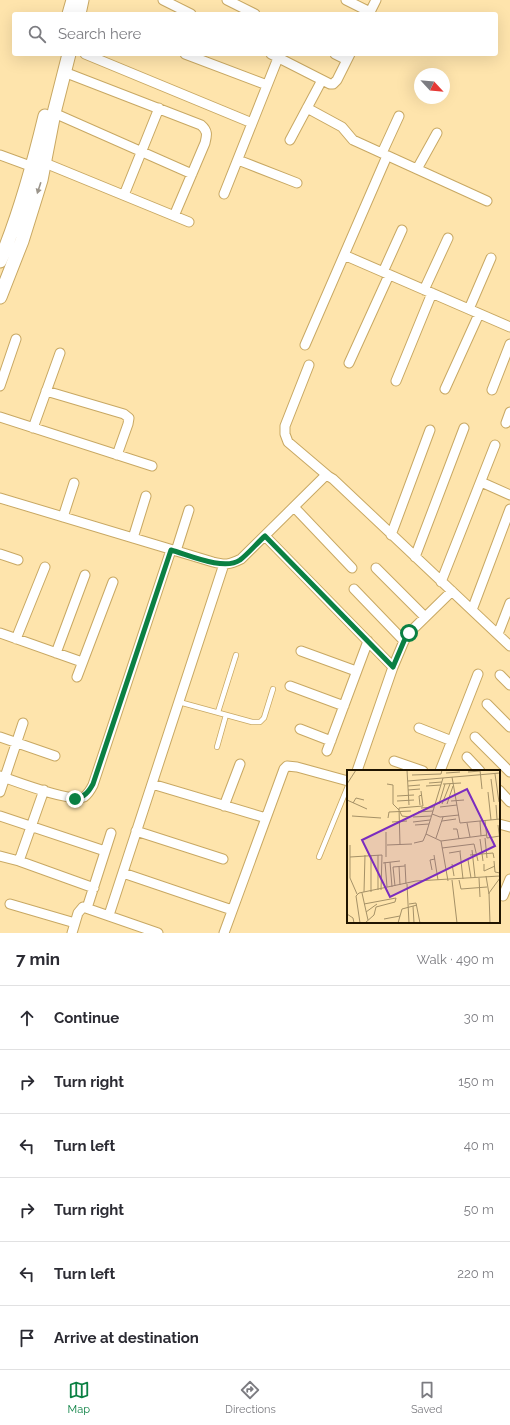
<!DOCTYPE html>
<html lang="en">
<head>
<meta charset="utf-8">
<style>
	:root { --surface:#fff; --page:#f2f2f3; --text:#2b2b33; --muted:#7c7c81; --line:#e1e1e2; --accent:#0b8043 }
	body { margin:0; font-family:Raleway,sans-serif; background:var(--page); color:var(--text) }
	.compass { position:absolute; left:414px; top:68px; width:36px; height:36px; border-radius:50%; background:var(--surface); box-shadow:0 4px 16px #0002; rotate:116deg }
	.stop { position:absolute; width:12px; height:12px; margin:-9px; border:3px solid #0b8043; border-radius:50%; background:#fff }
	.stop.end { background:#0b8043; border-color:#fff; box-shadow:0 1px 4px #0008 }
	.list { margin:0; padding:0; list-style:none }
	h2 { display:flex; justify-content:space-between; align-items:center; height:52px; margin:0; padding:0 16px; font-size:17px }
	h2 small { font-size:13px; font-weight:400; color:var(--muted) }
	.list li { display:grid; grid-template-columns:26px 1fr auto; gap:12px; align-items:center; box-sizing:border-box; height:64px; padding:0 16px; border-top:1px solid var(--line) }
	.list b { display:block; font-size:15px; white-space:nowrap }
	.list em { font-size:13px; font-style:normal; color:var(--muted) }
	.icon { flex:none; width:22px; height:22px; fill:none; stroke:currentColor; stroke-width:2; stroke-linecap:round; stroke-linejoin:round }
	.map { position:relative; flex:none; width:510px; height:933px; overflow:hidden }
	.search { position:absolute; background:var(--surface); box-shadow:0 4px 16px #0002; left:12px; right:12px; top:12px; height:44px; display:flex; align-items:center; gap:10px; box-sizing:border-box; padding:0 14px; border-radius:4px; color:var(--muted); font-size:15px }
	.sheet { height:436px; background:var(--surface) }
	nav { display:flex; justify-content:space-around; align-items:center; box-sizing:border-box; height:56px; border-top:1px solid var(--line); background:var(--surface); font-size:11px; color:var(--muted) }
	nav a { display:grid; justify-items:center; gap:2px }
	nav .on { color:var(--accent) }
	.map>svg:first-child { display:block }
	.lines { fill:none; stroke-linecap:round; stroke-linejoin:round }
	.service-casing { stroke:#c8a863; stroke-width:6 }
	.minor-casing { stroke:#c8a863; stroke-width:11 }
	.secondary-casing { stroke:#c8a863; stroke-width:15 }
	.service { stroke:#fff; stroke-width:4.5 }
	.minor { stroke:#fff; stroke-width:9 }
	.secondary { stroke:#fff; stroke-width:13 }
	.oneway { fill:#9b958c }
	.route { stroke:#0b8043; stroke-width:5 }
	.inset-road { fill:none; stroke:#a59167; stroke-width:1 }
	.view { fill:#7b2cbf; fill-opacity:0.15; stroke:#7b2cbf; stroke-width:2 }
	.inset-edge { fill:none; stroke:#201400; stroke-width:2 }
</style>
</head>
<body>
<div class="map">
<svg width="510" height="933" viewBox="0 0 510 933">
	<rect width="100%" height="100%" fill="#fee4ac"/>
	<g class="lines">
		<defs>
			<path id="service" d="M179 702 252 722H260L264 718 273 689
				M218 712 236 655
				M217 747 226 715
				M319 857 348 786"/>
			<path id="minor" d="M163 0 191 14
				M227 0 255 14
				M346 0 370 12
				M369 14 376 0
				M85 54 252 123
				M185 54 267 85
				M271 54 330 84H333L337 80 350 54
				M335 54 347 60
				M64 72 201 125C208 131 207 135 205 143L174 216
				M307 108 342 127 353 140 487 201
				M54 113 192 174
				M290 140 322 80
				M382 153 399 116
				M0 155 33 167
				M238 160 297 183
				M40 161 189 222
				M417 169 437 133
				M224 194 278 58
				M124 195 159 108
				M344 255 510 327
				M383 272 402 230
				M424 290 448 238
				M469 309 491 258
				M305 345 387 156
				M349 363 389 275
				M309 365 285 426V434L288 442 328 476
				M396 381 432 293
				M0 386 16 339
				M445 389 479 314
				M492 390 510 344
				M46 391 124 414 129 418 128 424 117 455
				M0 417 152 466
				M506 423 510 412
				M33 428 60 353
				M481 482 510 495
				M0 498 213 562C225 565 229 565 241 559L324 477 328 476 333 479 510 646
				M294 507 352 568
				M63 517 74 483
				M391 535 430 430
				M265 536 393 667
				M133 538 146 496
				M176 551 189 510
				M0 554 18 560
				M415 557 464 428
				M376 568 425 617
				M441 582 495 445
				M354 589 404 641
				M472 610 510 509
				M0 633 82 662
				M498 634 510 603
				M16 639 45 567
				M301 651 356 671
				M56 653 85 575
				M500 675 510 685
				M77 677 113 582
				M290 686 344 706
				M487 704 510 727
				M419 728 452 741
				M300 729 331 741
				M0 737 55 756
				M475 737 510 772
				M327 751 368 641
				M467 757 480 771
				M394 761 423 771
				M357 771 393 667 404 641 409 633 452 591
				M440 771 478 674
				M0 776C15 781 71 803 84 797 88 794 91 789 93 785L171 550
				M152 784 266 818
				M499 790 510 802
				M0 792 23 723
				M224 806 240 764
				M0 816 105 851
				M499 824 510 827
				M136 831 223 859
				M0 856 19 861 94 888
				M19 861 44 790
				M123 873 232 910
				M503 896 510 879
				M10 904 75 923
				M87 908 111 833
				M109 915 224 564
				M72 933 78 913 83 907 158 933
				M224 933 284 769 287 766 297 767 348 781"/>
			<path id="secondary" d="M69 14 73 0
				M79 14 82 0
				M0 261C20 214 33 166 45 116
				M0 297 22 241 41 180 54 113 69 54"/>
		</defs>
		<!-- service casing -->
		<use href="#service" class="service-casing"/>
		<!-- minor casing -->
		<use href="#minor" class="minor-casing"/>
		<!-- secondary casing -->
		<use href="#secondary" class="secondary-casing"/>
		<!-- service -->
		<use href="#service" class="service"/>
		<!-- minor -->
		<use href="#minor" class="minor"/>
		<!-- secondary -->
		<use href="#secondary" class="secondary"/>
	</g>
	<!-- one-way arrows -->
	<defs><path id="oneway-solid" d="M-6-.8H1V-3.2L6.5 0L1 3.2V.8H-6Z"/></defs>
	<use class="oneway" href="#oneway-solid" transform="translate(39 188) rotate(108)"/>
	<g class="lines">
		<!-- route -->
		<path class="route" d="M75 799C85 796 88 793 93 784L171 550C189 555 224 571 240 560 249 553 257 543 265 536L393 667 404 641 409 633"/>
	</g>
	<!-- overview -->
	<g transform="translate(347 770)">
		<rect width="153" height="153" fill="#fee4ac"/>
		<path class="inset-road" d="M60 0 62 35M133 0 135 19M121 2 133 1M99 3 113 2M148 4 152 32M65 5 94 4 95 0M105 7 113 53 153 49M96 8 79 64 94 71 101 111M144 9 147 32M61 11 153 3M82 13 95 12M0 14 9 0M40 14 46 15V34L52 40M96 14 114 13M61 16 73 15M79 16 94 15M61 20 73 19M141 22 144 50M50 26 67 25M0 30 20 39M50 31 67 30M104 31 117 30M6 33 9 28 17 30M92 34 98 14M95 34 103 14M100 34 106 16M73 35 72 26 75 25M149 35 150 49M93 37 110 35M74 38 87 37M53 42 55 46 63 47M71 42 86 41M85 44 93 47 112 45M5 46 34 48M66 47 84 46M41 48 42 42 64 41M95 51 109 49M133 51 134 66M138 51 140 68 153 66M45 52 60 51M66 52 83 50M120 53 123 67M68 55 82 54M151 55 153 71M106 59H110L112 69M89 68 96 47M138 68 140 88M133 69 136 91M94 71 140 65M67 73 76 71 79 64M3 75V108L10 124M40 75 65 74M53 75 52 38 76 36 74 21M95 78 127 74 131 91M125 80 128 107M113 82 116 109M102 83 114 81M87 85 91 110M123 85 146 83 147 88M3 87 35 85 34 120M39 87V62M121 90 124 108M147 91 148 102 153 103M38 92 40 117M43 92 45 117M36 93 53 91M58 94 59 114M105 94 107 106M137 94V101L148 96M52 96 53 115M85 100 83 90 88 89M139 106 142 124M132 108 133 127M105 110 110 153M112 110 114 119 140 117M60 114 62 153M48 116 46 97 58 96M31 120V85M17 122 18 85M24 122V85M12 123 69 111 153 106M12 123 9 126 13 153M15 123 21 150M17 134 49 128 48 132 29 137M62 134 69 133 73 153M66 136 67 153M19 142 30 134M0 144 6 148 7 153M37 149 53 146M18 153 27 145 29 137M51 153 55 139 70 135M143 153 142 123 153 108"/>
		<path class="view" d="M120 19 148 76 43 127 15 70Z"/>
		<rect width="153" height="153" class="inset-edge"/>
	</g>
</svg>
<svg class="compass" viewBox="-18 -18 36 36"><path d="M0-13l5 13h-10z" fill="#e53935"/><path d="M0 13l5-13h-10z" fill="#7c7c81"/></svg>
<div class="stop" style="left:409px;top:633px"></div>
<div class="stop end" style="left:75px;top:799px"></div>
<div class="search"><svg class="icon" aria-label="search" viewBox="0 0 24 24"><circle cx="10" cy="10" r="6"/><path d="M15 15l6 6"/></svg>Search here</div>
</div>
<section class="sheet">
<h2>7 min<small>Walk · 490 m</small></h2>
<ul class="list">
<li><svg class="icon" aria-label="ahead" viewBox="0 0 24 24"><path d="M12 20V5M6 11l6-6 6 6"/></svg><div><b>Continue</b></div><em>30 m</em></li>
<li><svg class="icon" aria-label="right" viewBox="0 0 24 24"><path d="M7 20v-9h11M14 6l5 5-5 5"/></svg><div><b>Turn right</b></div><em>150 m</em></li>
<li><svg class="icon" aria-label="left" viewBox="0 0 24 24"><path d="M17 20v-9H6M10 6l-5 5 5 5"/></svg><div><b>Turn left</b></div><em>40 m</em></li>
<li><svg class="icon" aria-label="right" viewBox="0 0 24 24"><path d="M7 20v-9h11M14 6l5 5-5 5"/></svg><div><b>Turn right</b></div><em>50 m</em></li>
<li><svg class="icon" aria-label="left" viewBox="0 0 24 24"><path d="M17 20v-9H6M10 6l-5 5 5 5"/></svg><div><b>Turn left</b></div><em>220 m</em></li>
<li><svg class="icon" aria-label="arrive" viewBox="0 0 24 24"><path d="M6 21V4h12l-3 4 3 4H6"/></svg><div><b>Arrive at destination</b></div></li>
</ul>
</section>
<nav>
<a class="on"><svg class="icon" aria-label="map" viewBox="0 0 24 24"><path d="M3 6l6-2 6 2 6-2v14l-6 2-6-2-6 2zM9 4v14M15 6v14"/></svg>Map</a>
<a><svg class="icon" aria-label="directions" viewBox="0 0 24 24"><path d="M12 3l9 9-9 9-9-9zM9 14v-3h6M13 9l2 2-2 2"/></svg>Directions</a>
<a><svg class="icon" aria-label="saved" viewBox="0 0 24 24"><path d="M7 4h10v16l-5-4-5 4z"/></svg>Saved</a>
</nav>
</body>
</html>
